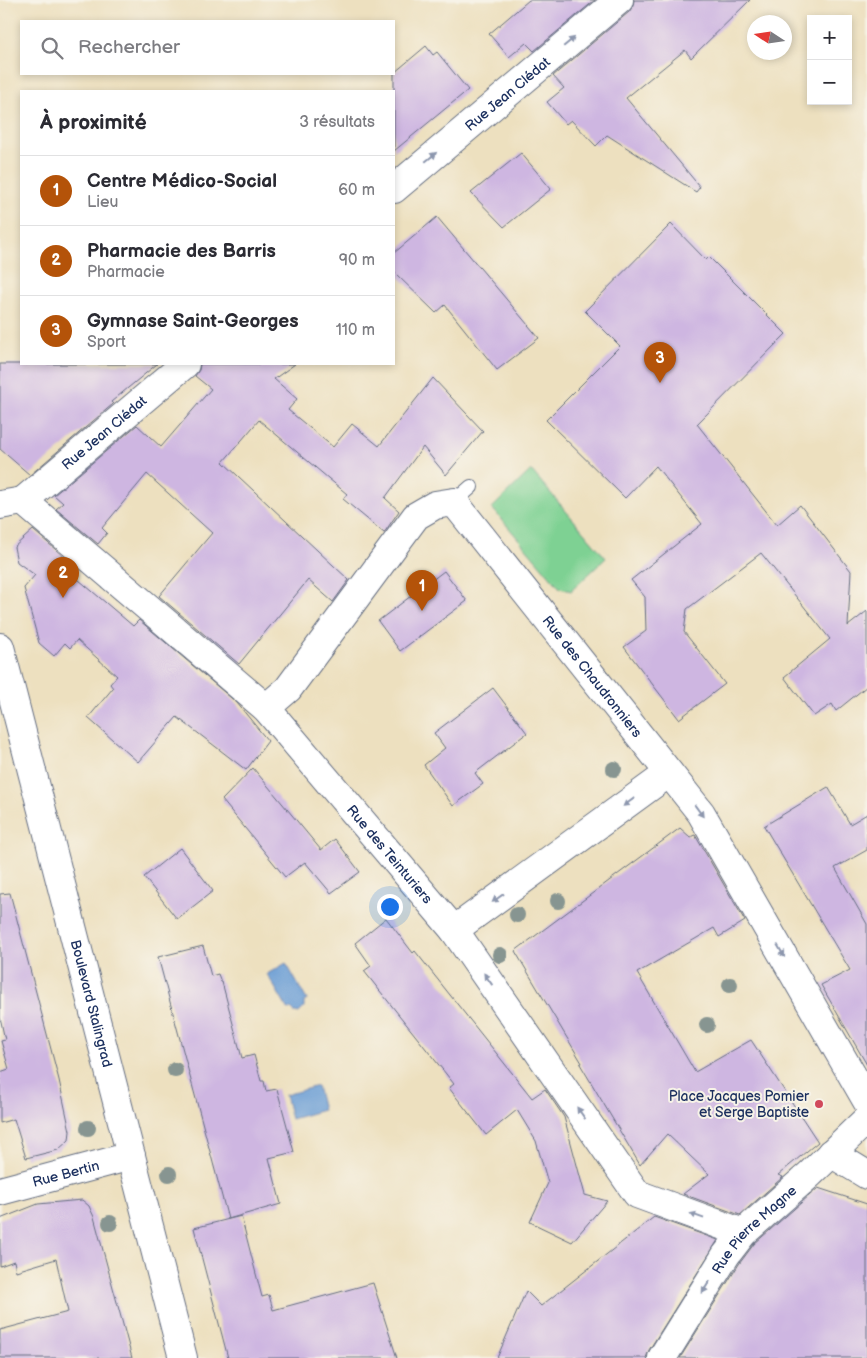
<!DOCTYPE html>
<html lang="fr">
<head>
<meta charset="utf-8">
<style>
	:root { --surface:#fff; --page:#f2f2f3; --text:#2b2b33; --muted:#7c7c81; --line:#e1e1e2; --accent:#b45309 }
	body { margin:0; font-family:"Balsamiq Sans",sans-serif; background:var(--page); color:var(--text) }
	.controls { position:absolute; right:15px; top:15px; display:grid; overflow:hidden; border-radius:0px; box-shadow:0 2px 8px #0003 }
	.controls button { width:45px; height:45px; display:grid; place-items:center; padding:0; border:0; border-bottom:1px solid var(--line); background:var(--surface); color:var(--text); font:25px sans-serif }
	.compass { position:absolute; left:747px; top:15px; width:45px; height:45px; border-radius:50%; background:var(--surface); box-shadow:0 2px 8px #0003; rotate:282deg }
	.you { position:absolute; left:389px; top:906px; width:18px; height:18px; margin:-12px; border:4px solid #fff; border-radius:50%; background:#1a73e8; box-shadow:0 0 0 8px #1a73e833 }
	.badge { display:grid; place-items:center; width:32px; height:32px; border-radius:50%; background:var(--accent); color:#fff; font-size:16px; font-weight:700 }
	.pin { position:absolute; translate:-50% -41px; filter:drop-shadow(0 1px 2px #0008) }
	.pin::after { content:''; position:absolute; top:26px; width:18px; height:15px; background:inherit; clip-path:polygon(0 0,100% 0,50% 100%) }
	.list { margin:0; padding:0; list-style:none }
	h2 { display:flex; justify-content:space-between; align-items:center; height:65px; margin:0; padding:0 20px; font-size:21px }
	h2 small { font-size:16px; font-weight:400; color:var(--muted) }
	.list li { display:grid; grid-template-columns:32px 1fr auto; gap:15px; align-items:center; box-sizing:border-box; height:70px; padding:0 20px; border-top:1px solid var(--line) }
	.list b { display:block; font-size:19px; white-space:nowrap }
	.list p { margin:0; font-size:16px; white-space:nowrap; color:var(--muted) }
	.list em { font-size:16px; font-style:normal; color:var(--muted) }
	.icon { flex:none; width:28px; height:28px; fill:none; stroke:currentColor; stroke-width:2; stroke-linecap:round; stroke-linejoin:round }
	.map { position:relative; flex:none; width:867px; height:1358px; overflow:hidden }
	.search { position:absolute; background:var(--surface); box-shadow:0 2px 8px #0003; left:20px; top:20px; width:375px; height:55px; display:flex; align-items:center; gap:12px; box-sizing:border-box; padding:0 18px; border-radius:0px; color:var(--muted); font-size:19px }
	.panel { position:absolute; background:var(--surface); box-shadow:0 2px 8px #0003; left:20px; top:90px; width:375px; height:275px; border-radius:0px }
	.map>svg:first-child { display:block }
	.green { fill:#7ed193; stroke:#4c8078 }
	.water { fill:#699cd4; stroke:#426699 }
	.building { fill:#ceb6e1 }
	.lines { fill:none; stroke-linecap:round; stroke-linejoin:round }
	.lane-casing { stroke:#646d80; stroke-width:16 }
	.street-casing { stroke:#646d80; stroke-width:30 }
	.secondary-casing { stroke:#646d80; stroke-width:30 }
	.lane { stroke:#fff; stroke-width:14 }
	.street { stroke:#fff; stroke-width:28 }
	.secondary { stroke:#fff; stroke-width:28 }
	.tree { fill:#879591 }
	.oneway { fill:#8d97ae }
	.poi-dot { fill:#d1495b; stroke:#f7f3e8; stroke-width:2 }
	.labels { text-anchor:middle; dominant-baseline:central; stroke-width:4; stroke-linejoin:round; paint-order:stroke }
	.street-label { font-size:14px; fill:#1b2f5e; stroke:#f7f3e8 }
	.poi-label { font-size:14px; fill:#1b2f5e; stroke:#f7f3e8; text-anchor:end }
</style>
</head>
<body>
<div class="map">
<svg width="867" height="1358" viewBox="0 0 867 1358">
	<rect width="100%" height="100%" fill="#f7f3e8"/>
	<filter id="ink" filterUnits="userSpaceOnUse"><feTurbulence type="fractalNoise" baseFrequency=".02" numOctaves="2"/><feDisplacementMap in="SourceGraphic" scale="10" xChannelSelector="R" yChannelSelector="G"/><feConvolveMatrix kernelMatrix="1 2 1 2 8 2 1 2 1" color-interpolation-filters="sRGB"/></filter>
	<filter id="wash" filterUnits="userSpaceOnUse"><feTurbulence type="fractalNoise" baseFrequency=".0096" numOctaves="4" result="noise"/><feDisplacementMap in="SourceGraphic" scale="20" xChannelSelector="R" yChannelSelector="G"/><feGaussianBlur stdDeviation="1.12" result="paint"/><feColorMatrix in="noise" values="0 0 0 0 0 0 0 0 0 0 0 0 0 0 0 0 0 1.4 0 .05"/><feComposite in="paint" operator="in"/></filter>
	<g filter="url(#wash)">
		<rect width="100%" height="100%" fill="#ede0bf"/>
		<!-- green -->
		<path class="green" d="M531 470 606 558 571 591 560 588 492 508Z"/>
		<!-- water -->
		<path class="water" d="M286 963 307 1000 304 1002V1008L299 1013 294 1012 291 1009 288 1010 267 974Z
			M317 1086 323 1110 291 1119 285 1095Z"/>
		<g id="blocks">
			<!-- building -->
			<path class="building" d="M529 0H595L534 51 526 43 509 57 489 34Z
				M634 0H750L691 58 685 50 626 98 700 187 696 192 607 135 596 146 571 120 566 124 547 102 564 88 553 76 629 12 633 6Z
				M426 46 433 55 437 52 468 90 394 151V73Z
				M521 153 551 189 504 227 471 193Z
				M437 217 539 338 497 370 445 305 436 313 394 272V253Z
				M671 224 706 260 709 257 786 334 697 424 777 525 800 505 851 571 848 626 867 611V686L836 711 832 704 814 716 784 677 830 639 761 553 687 609 684 632 725 684 679 719 624 647 646 631 645 597 631 580 702 524 656 466 625 498 546 420 620 346 585 311Z
				M0 364H157L111 402 113 404 30 475 0 449Z
				M200 364H295L274 379 297 399 288 410 333 447 352 424 379 446 433 378 483 431 446 475 423 447 385 498 399 511 384 533 343 499 347 494 259 420 223 462 349 580 333 602 308 580 239 664 159 596 212 533 147 474 102 528 107 533 98 544 56 509 63 503 54 495 137 425 161 447 211 389 195 376 199 370Z
				M33 530 77 568 72 574 133 626 139 620 237 703 268 741 246 770 177 717 138 762 88 718 113 688 110 684 117 676 77 640 70 648 65 643 54 656 39 643 24 588 35 575 17 562 14 547Z
				M444 571 467 601 400 651 378 621Z
				M493 688 527 733 475 773 483 784 453 806 424 765 445 748 434 733Z
				M253 768 321 850 335 839 360 872 331 893 305 862 285 877 222 800Z
				M828 787 850 824 867 814V850L835 868 867 924V1065L821 985 850 970 764 826Z
				M680 828 690 837 695 835 745 921 719 937 714 928 637 973 695 1072 751 1040 818 1142 778 1175 783 1177 740 1215 683 1194 709 1174 667 1134 640 1165 580 1064 582 1063 515 951Z
				M180 848 213 891 177 919 144 877Z
				M10 893 59 1080 70 1131 69 1140 58 1150 26 1158 14 1119 0 1123V1072L9 1069 1 1041 5 1040 0 1017V894Z
				M386 918 413 953 415 951 532 1098 545 1089 564 1117 585 1195 607 1201 572 1242 530 1222 548 1183 536 1141 517 1110 486 1135 449 1088 454 1084 364 971 371 966 355 943Z
				M203 946 211 976 218 974 221 982H222L242 1058 254 1055 261 1081H264L266 1091 277 1089 294 1152 269 1158 281 1204 228 1219 158 957Z
				M818 1188 867 1204V1358H680L739 1264 754 1244Z
				M82 1200 89 1206 94 1217 132 1358H0V1330L68 1312 56 1259 16 1271 14 1261 0 1266V1219L38 1204Z
				M241 1216 262 1297 269 1295 273 1310 373 1283 397 1358H228L194 1228Z
				M654 1217 718 1240 649 1350 646 1358H497L526 1291 541 1306Z"/>
		</g>
	</g>
	<g filter="url(#ink)">
		<use href="#blocks" fill-opacity="0" stroke="#646d80" stroke-width="1"/>
		<g class="lines">
			<defs>
				<path id="lane" d="M454 502 471 487"/>
				<g id="street">
					<path id="s1" d="M394 189 619 0"/>
					<path id="s2" d="M23 501 185 364"/>
					<path id="s3" d="M0 505 23 501 266 708 454 930 637 1194 743 1233"/>
					<path id="s4" d="M266 708 288 689 416 516 435 505 454 502 701 813 867 1101"/>
					<path d="M454 930 669 773"/>
					<path d="M831 1153 867 1175"/>
					<path id="s5" d="M0 1191 131 1156"/>
					<path id="s6" d="M662 1358 726 1255 743 1233 810 1174 867 1119"/>
				</g>
				<g id="secondary">
					<path id="s7" d="M0 647 183 1358"/>
				</g>
			</defs>
			<!-- lane casing -->
			<use href="#lane" class="lane-casing"/>
			<!-- street casing -->
			<use href="#street" class="street-casing"/>
			<!-- secondary casing -->
			<use href="#secondary" class="secondary-casing"/>
			<!-- lane -->
			<use href="#lane" class="lane"/>
			<!-- street -->
			<use href="#street" class="street"/>
			<!-- secondary -->
			<use href="#secondary" class="secondary"/>
		</g>
		<!-- trees -->
		<g class="tree">
			<circle cx="614" cy="769" r="8"/>
			<circle cx="558" cy="901" r="8"/>
			<circle cx="517" cy="915" r="8"/>
			<circle cx="500" cy="955" r="8"/>
			<circle cx="730" cy="985" r="8"/>
			<circle cx="707" cy="1025" r="8"/>
			<circle cx="175" cy="1070" r="8"/>
			<circle cx="88" cy="1128" r="8"/>
			<circle cx="169" cy="1174" r="8"/>
			<circle cx="110" cy="1223" r="8"/>
		</g>
		<!-- one-way arrows -->
		<defs><path id="oneway-solid" d="M-6-.8H1V-3.2L6.5 0L1 3.2V.8H-6Z" transform="scale(1.25)"/></defs>
		<g class="oneway">
			<use href="#oneway-solid" transform="translate(569 42) rotate(-40)"/>
			<use href="#oneway-solid" transform="translate(431 157) rotate(-40)"/>
			<use href="#oneway-solid" transform="translate(629 802) rotate(144)"/>
			<use href="#oneway-solid" transform="translate(699 811) rotate(54)"/>
			<use href="#oneway-solid" transform="translate(498 898) rotate(144)"/>
			<use href="#oneway-solid" transform="translate(781 951) rotate(60)"/>
			<use href="#oneway-solid" transform="translate(488 979) rotate(-125)"/>
			<use href="#oneway-solid" transform="translate(581 1113) rotate(-125)"/>
			<use href="#oneway-solid" transform="translate(697 1216) rotate(-160)"/>
			<use href="#oneway-solid" transform="translate(706 1287) rotate(122)"/>
		</g>
	</g>
	<!-- markers -->
	<circle class="poi-dot" cx="819" cy="1104" r="5"/>
	<g class="labels">
		<!-- street labels -->
		<g class="street-label">
			<text stroke="none"><textPath href="#s1" startOffset="148">Rue Jean Clédat</textPath></text>
			<text stroke="none"><textPath href="#s2" startOffset="106">Rue Jean Clédat</textPath></text>
			<text stroke="none"><textPath href="#s4" startOffset="508">Rue des Chaudronniers</textPath></text>
			<text stroke="none"><textPath href="#s3" startOffset="534">Rue des Teinturiers</textPath></text>
			<text stroke="none"><textPath href="#s7" startOffset="368">Boulevard Stalingrad</textPath></text>
			<text stroke="none"><textPath href="#s5" startOffset="68">Rue Bertin</textPath></text>
			<text stroke="none"><textPath href="#s6" startOffset="159">Rue Pierre Magne</textPath></text>
		</g>
		<!-- poi labels -->
		<g class="poi-label">
			<text x="809" y="1096">Place Jacques Pomier<tspan x="809" dy="16">et Serge Baptiste</tspan></text>
		</g>
	</g>
</svg>
<div class="controls">
<button>+</button>
<button>−</button>
</div>
<svg class="compass" viewBox="-18 -18 36 36"><path d="M0-13l5 13h-10z" fill="#e53935"/><path d="M0 13l5-13h-10z" fill="#7c7c81"/></svg>
<div class="you"></div>
<div class="pin badge" style="left:422px;top:611px">1</div>
<div class="pin badge" style="left:63px;top:598px">2</div>
<div class="pin badge" style="left:660px;top:383px">3</div>
<div class="search"><svg class="icon" aria-label="search" viewBox="0 0 24 24"><circle cx="10" cy="10" r="6"/><path d="M15 15l6 6"/></svg>Rechercher</div>
<section class="panel">
<h2>À proximité<small>3 résultats</small></h2>
<ul class="list">
<li><span class="badge">1</span><div><b>Centre Médico-Social</b><p>Lieu</p></div><em>60 m</em></li>
<li><span class="badge">2</span><div><b>Pharmacie des Barris</b><p>Pharmacie</p></div><em>90 m</em></li>
<li><span class="badge">3</span><div><b>Gymnase Saint-Georges</b><p>Sport</p></div><em>110 m</em></li>
</ul>
</section>
</div>
</body>
</html>
